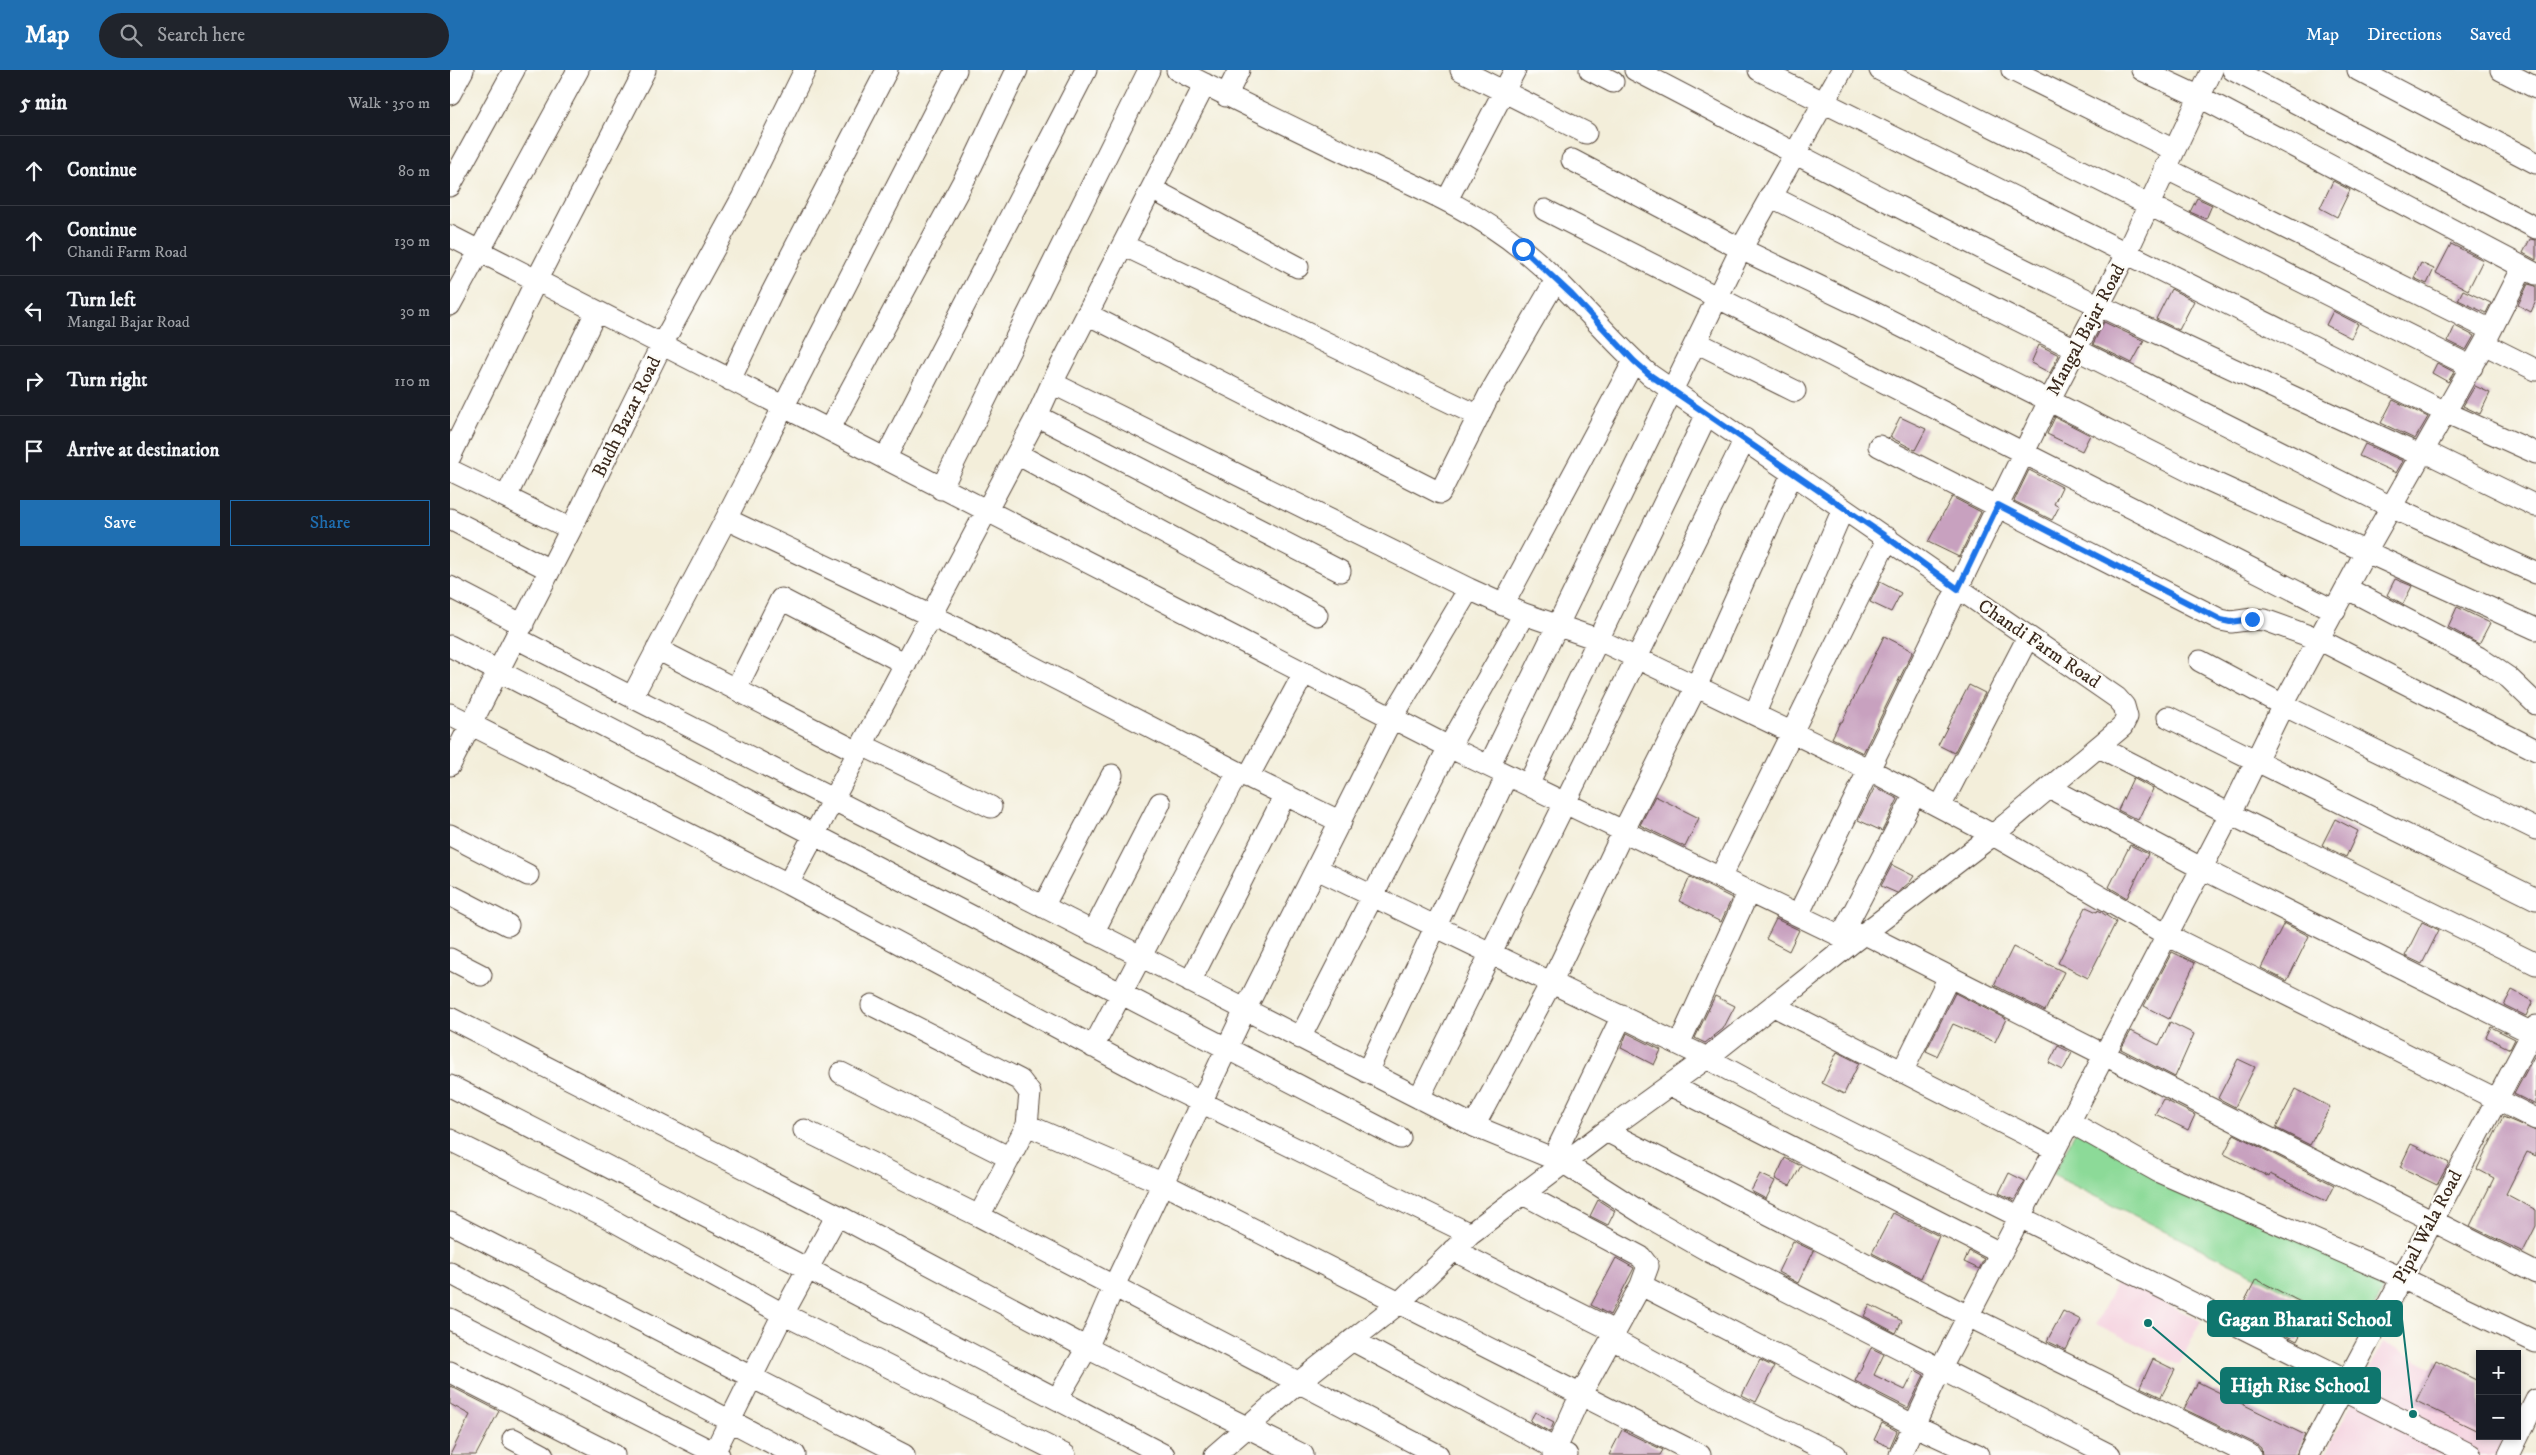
<!DOCTYPE html>
<html lang="en">
<head>
<meta charset="utf-8">
<style>
	:root { --surface:#171b24; --page:#20242c; --text:#f1f3f6; --muted:#9ea1a6; --line:#363941; --accent:#1f6fb2 }
	body { margin:0; font-family:"IM FELL DW Pica",serif; background:var(--page); color:var(--text) }
	.controls { position:absolute; right:15px; bottom:15px; display:grid; overflow:hidden; border-radius:0px; box-shadow:0 2px 8px #0003 }
	.controls button { width:45px; height:45px; display:grid; place-items:center; padding:0; border:0; border-bottom:1px solid var(--line); background:var(--surface); color:var(--text); font:25px sans-serif }
	.stop { position:absolute; width:15px; height:15px; margin:-11px; border:4px solid #1a73e8; border-radius:50%; background:#fff }
	.stop.end { background:#1a73e8; border-color:#fff; box-shadow:0 1px 5px #0008 }
	.list { margin:0; padding:0; list-style:none }
	h2 { display:flex; justify-content:space-between; align-items:center; height:65px; margin:0; padding:0 20px; font-size:21px }
	h2 small { font-size:16px; font-weight:400; color:var(--muted) }
	.list li { display:grid; grid-template-columns:32px 1fr auto; gap:15px; align-items:center; box-sizing:border-box; height:70px; padding:0 20px; border-top:1px solid var(--line) }
	.list b { display:block; font-size:19px; white-space:nowrap }
	.list p { margin:0; font-size:16px; white-space:nowrap; color:var(--muted) }
	.list em { font-size:16px; font-style:normal; color:var(--muted) }
	.actions { display:flex; gap:10px; padding:15px 20px }
	.actions a { flex:1; padding:11px 0; border:1px solid var(--accent); border-radius:0px; text-align:center; font-size:18px; color:var(--accent) }
	.actions .main { background:var(--accent); color:#fff }
	.icon { flex:none; width:28px; height:28px; fill:none; stroke:currentColor; stroke-width:2; stroke-linecap:round; stroke-linejoin:round }
	.map { position:relative; flex:none; width:2086px; height:1385px; overflow:hidden }
	header { display:flex; align-items:center; gap:30px; box-sizing:border-box; height:70px; padding:0 25px; background:var(--accent); color:#fff }
	header strong { font-size:24px }
	nav { display:flex; gap:28px; margin-inline-start:auto; font-size:18px }
	.search { width:350px; height:45px; background:var(--page); display:flex; align-items:center; gap:12px; box-sizing:border-box; padding:0 18px; border-radius:28px; color:var(--muted); font-size:19px }
	main { display:flex }
	aside { flex:1; background:var(--surface) }
	.map>svg:first-child { display:block }
	.built { fill:#f4cfde }
	.green { fill:#8cda98; stroke:#64825b }
	.building { fill:#c8a1bf }
	.lines { fill:none; stroke-linecap:round; stroke-linejoin:round }
	.minor-casing { stroke:#57473a; stroke-width:23 }
	.minor { stroke:#fff; stroke-width:21 }
	.route { stroke:#1a73e8; stroke-width:6 }
	.labels { text-anchor:middle; dominant-baseline:central; stroke-width:4.5; stroke-linejoin:round; paint-order:stroke }
	.street-label { font-size:19px; fill:#3b2a1e; stroke:#fdfcf7 }
	.leader { fill:none; stroke:#0f766e; stroke-width:2 }
	.callout-dot { fill:#0f766e; stroke:#fdfcf7; stroke-width:2 }
	.callout { fill:#0f766e; stroke:#0f766e; stroke-width:2 }
	.callout-label { font-size:20px; text-anchor:middle; font-weight:bold; fill:#fff }
</style>
</head>
<body>
<header>
<strong>Map</strong>
<div class="search"><svg class="icon" aria-label="search" viewBox="0 0 24 24"><circle cx="10" cy="10" r="6"/><path d="M15 15l6 6"/></svg>Search here</div>
<nav><a>Map</a><a>Directions</a><a>Saved</a></nav>
</header>
<main>
<aside>
<h2>5 min<small>Walk · 350 m</small></h2>
<ul class="list">
<li><svg class="icon" aria-label="ahead" viewBox="0 0 24 24"><path d="M12 20V5M6 11l6-6 6 6"/></svg><div><b>Continue</b></div><em>80 m</em></li>
<li><svg class="icon" aria-label="ahead" viewBox="0 0 24 24"><path d="M12 20V5M6 11l6-6 6 6"/></svg><div><b>Continue</b><p>Chandi Farm Road</p></div><em>130 m</em></li>
<li><svg class="icon" aria-label="left" viewBox="0 0 24 24"><path d="M17 20v-9H6M10 6l-5 5 5 5"/></svg><div><b>Turn left</b><p>Mangal Bajar Road</p></div><em>30 m</em></li>
<li><svg class="icon" aria-label="right" viewBox="0 0 24 24"><path d="M7 20v-9h11M14 6l5 5-5 5"/></svg><div><b>Turn right</b></div><em>110 m</em></li>
<li><svg class="icon" aria-label="arrive" viewBox="0 0 24 24"><path d="M6 21V4h12l-3 4 3 4H6"/></svg><div><b>Arrive at destination</b></div></li>
</ul>
<div class="actions"><a class="main">Save</a><a>Share</a></div>
</aside>
<div class="map">
<svg width="2086" height="1385" viewBox="0 0 2086 1385">
	<rect width="100%" height="100%" fill="#fdfcf7"/>
	<filter id="ink" filterUnits="userSpaceOnUse"><feTurbulence type="fractalNoise" baseFrequency=".02" numOctaves="2"/><feDisplacementMap in="SourceGraphic" scale="10" xChannelSelector="R" yChannelSelector="G"/><feConvolveMatrix kernelMatrix="1 2 1 2 8 2 1 2 1" color-interpolation-filters="sRGB"/></filter>
	<filter id="wash" filterUnits="userSpaceOnUse"><feTurbulence type="fractalNoise" baseFrequency=".0096" numOctaves="4" result="noise"/><feDisplacementMap in="SourceGraphic" scale="20" xChannelSelector="R" yChannelSelector="G"/><feGaussianBlur stdDeviation="1.12" result="paint"/><feColorMatrix in="noise" values="0 0 0 0 0 0 0 0 0 0 0 0 0 0 0 0 0 1.4 0 .05"/><feComposite in="paint" operator="in"/></filter>
	<g filter="url(#wash)">
		<rect width="100%" height="100%" fill="#f3eeda"/>
		<!-- built -->
		<path class="built" d="M1668 1210 1751 1251 1729 1295 1646 1254Z
			M1933 1272 2030 1322V1366H2066L2056 1385H1875Z"/>
		<!-- green -->
		<path class="green" d="M1626 1060 1935 1214 1913 1259 1603 1105Z"/>
		<g id="blocks">
			<!-- building -->
			<path class="building" d="M1883 111 1900 120 1887 147 1870 138Z
				M1747 128 1762 135 1756 149 1740 142Z
				M2080 169 2086 170V190L2073 183Z
				M2001 174 2033 190 2018 220 1986 203Z
				M1971 193 1984 199 1977 214 1964 208Z
				M2078 214 2086 216V231L2081 242 2068 235Z
				M1721 219 1744 231 1729 260 1706 249Z
				M2013 220 2041 233 2036 243 2008 230Z
				M1883 241 1908 254 1901 268 1876 255Z
				M1654 252 1694 271 1682 293 1643 274Z
				M2005 256 2024 266 2016 280 1998 271Z
				M1589 275 1609 285 1600 303 1581 293Z
				M1987 293 2004 302 1998 312 1982 303Z
				M2025 316 2040 323 2030 344 2013 336Z
				M1943 330 1978 347 1965 369 1931 353Z
				M1450 347 1476 359 1465 380 1440 367Z
				M1605 347 1640 365 1632 381 1597 364Z
				M1915 374 1953 391 1946 403 1909 386Z
				M1579 400 1612 417 1604 434 1609 437 1602 450 1564 431Z
				M1502 427 1531 442 1509 487 1478 472Z
				M1945 509 1962 516 1953 534 1937 525Z
				M1430 512 1451 523 1441 542 1420 532Z
				M2007 537 2040 553 2029 574 1998 557Z
				M1434 566 1463 581 1413 683 1382 668 1390 652H1392Z
				M1519 615 1535 623 1504 683 1488 675Z
				M1683 708 1703 719 1688 750 1668 740Z
				M1425 717 1448 729 1432 761 1408 750Z
				M1205 726 1249 748 1235 777 1190 755Z
				M1885 749 1908 761 1896 787 1872 775Z
				M1680 775 1698 784 1677 828 1659 817Z
				M1442 795 1464 806 1460 812 1447 823 1431 816Z
				M1240 807 1282 828 1271 852 1229 831Z
				M1636 837 1647 842 1648 840 1666 852 1638 908 1608 893Z
				M1326 849 1349 860 1339 881 1316 869Z
				M1972 852 1989 860 1972 894 1955 886Z
				M1834 853 1859 866 1837 911 1811 898Z
				M1563 877 1614 902 1595 941 1544 915Z
				M1722 882 1745 893 1719 949 1694 936Z
				M2062 920 2083 931 2076 946 2054 935Z
				M1505 923 1556 949 1545 972 1503 954 1487 986 1476 981Z
				M1265 926 1285 936 1273 959 1255 973 1245 968Z
				M1720 952 1744 964 1725 1007 1671 979 1681 961 1709 975Z
				M2041 957 2065 969 2060 979 2036 967Z
				M1177 963 1211 980 1204 995 1171 978Z
				M1608 976 1622 983 1613 1000 1599 993Z
				M1387 982 1409 993 1394 1024 1372 1013Z
				M2086 983V1035L2064 1024Z
				M1788 989 1805 997 1785 1037 1768 1028Z
				M1846 1019 1880 1037 1860 1075 1826 1058Z
				M1713 1029 1745 1045 1738 1060 1705 1044Z
				M2053 1047 2086 1061V1086L2077 1082 2056 1124 2086 1140V1156L2073 1182 2020 1156 2044 1108 2027 1099Z
				M1784 1064 1884 1115 1876 1131 1820 1104 1819 1107 1774 1084Z
				M1961 1074 1999 1093 1987 1115 1950 1097Z
				M1335 1088 1351 1096 1340 1116 1325 1109Z
				M1559 1103 1575 1111 1564 1130 1549 1123Z
				M1310 1104 1325 1111 1316 1129 1301 1121Z
				M1148 1130 1165 1141 1158 1155 1140 1146Z
				M1443 1143 1489 1166 1471 1208 1422 1183Z
				M1343 1171 1364 1181 1348 1213 1328 1202Z
				M1519 1181 1534 1189 1529 1199 1514 1192Z
				M1166 1188 1184 1198 1160 1245 1141 1235Z
				M1806 1209 1864 1239 1847 1271 1789 1242Z
				M1420 1235 1452 1251 1446 1263 1414 1246Z
				M1613 1241 1631 1250 1616 1280 1597 1271Z
				M1421 1278 1434 1284 1424 1305 1455 1320 1465 1300 1474 1305 1458 1338 1405 1311Z
				M1703 1289 1725 1300 1711 1327 1690 1317Z
				M1310 1290 1324 1297 1306 1332 1292 1325Z
				M1986 1290 2030 1312V1362L1966 1331Z
				M1748 1312 1855 1365 1846 1385H1812L1811 1378 1806 1374 1734 1339Z
				M0 1316 49 1341 26 1385H0L20 1345 0 1334Z
				M1085 1342 1104 1352 1100 1362 1080 1351Z
				M1432 1353 1447 1361 1440 1377 1424 1370Z
				M1172 1360 1213 1380 1210 1385H1159Z"/>
		</g>
	</g>
	<g filter="url(#ink)">
		<use href="#blocks" fill-opacity="0" stroke="#57473a" stroke-width="1"/>
		<g class="lines">
			<defs>
				<path id="minor" d="M727 0C791 33 856 64 921 95 973 119 1029 143 1073 180 1120 218 1155 266 1200 305L1667 628 1674 636 1677 647 1672 657 1543 765 1403 872 1257 988 1156 1061
					M1011 0 1136 63
					M1140 0 1163 12
					M1185 0C1274 46 1362 93 1451 138 1622 225 1797 306 1972 386L1980 384 2086 436
					M1309 0 1995 342 2086 383
					M1430 0 2022 297
					M1562 0 1724 80
					M1692 0 1748 26 2086 204
					M1783 0 2086 158
					M1908 0 2086 93
					M2051 0 2086 18
					M0 24 13 0
					M776 26 789 0
					M1122 90 1291 179 1423 242 1743 403 2086 559
					M1715 98 2041 260
					M0 116 64 0
					M702 119 848 197
					M1320 126 1943 438 2086 503
					M997 130 1065 0
					M1095 140 1885 541
					M0 166 999 677 1403 872
					M673 175 1029 346
					M0 235 128 0
					M637 244 990 423 1039 325 1106 210
					M1246 272 1345 321
					M2034 274 2086 300
					M280 310 321 224 437 0
					M602 313 1019 519 1074 544 1147 569 1418 699 1543 765 1717 865 2086 1049
					M587 346 890 501
					M379 360 522 95 567 0
					M1429 376 1771 550 1781 552 1803 549 1815 550 1870 570 2086 680
					M567 384 867 545
					M0 387 86 211 195 0
					M435 389 636 0
					M0 400 121 459
					M491 419 699 0
					M56 427 146 242
					M0 449 100 500
					M276 449 513 561 788 702 891 752
					M0 517 73 555
					M1896 518 2028 587 2059 608 2086 634
					M1053 535 1184 291
					M66 568 1024 1056 1114 1093 1195 1145 1262 1183 1660 1385
					M0 576 950 1068
					M207 579 408 682
					M1750 591 1833 635 2086 759
					M286 619 331 529 456 594
					M182 627 276 449 506 0
					M1305 643 1393 439
					M0 644 338 814 708 1011 1020 1164
					M1718 647 2086 829
					M412 675 541 737
					M1649 677 1780 744 2086 894
					M0 695 121 459 211 276 292 128 355 0
					M1039 696 1291 179 1392 0
					M798 707 854 603
					M1078 715 1257 344
					M1600 718 1751 798 2086 965
					M1490 737 1578 567
					M0 765 78 805
					M867 799 1257 988 1327 1026 1897 1310
					M1270 808 1438 468
					M338 814 587 346 602 313 755 14
					M0 825 58 855
					M593 837 662 705
					M1348 845 1599 331 1676 184 1762 0
					M643 863 710 733
					M1413 863 2086 1203
					M1391 866 1465 724
					M0 889 31 905
					M740 912 835 725
					M422 935 570 1010 580 1023 577 1055 714 1114 1250 1385
					M1324 936 1604 1079
					M0 948 387 1145 637 1278 853 1385
					M850 968 999 677 1074 544
					M1229 974 1299 821
					M643 977 788 702
					M1453 1000 1499 907
					M917 1002 1057 705
					M391 1003 560 1088
					M1220 1015 1550 1183
					M0 1016 358 1199 714 1385
					M969 1028 1295 369
					M1620 1052 1709 1102 1952 1208 2086 1272
					M1024 1056 1101 913 1174 760 1246 617 1342 404
					M354 1060 529 1146 988 1385
					M0 1070 151 1144 333 1244 615 1385
					M1102 1090 1172 946
					M1073 1124 1191 1187 1198 1196 1191 1215 1131 1324 1103 1385
					M529 1146 577 1055
					M0 1153 454 1385
					M1003 1180 1166 1262
					M0 1203 345 1385
					M1191 1215 1463 1355 1528 1385
					M0 1249 269 1385
					M1162 1269 1281 1334 1386 1385
					M902 1270 1117 1385
					M0 1302 164 1385
					M1892 1320 2021 1385
					M607 1329 637 1278 664 1216 795 940 942 648 1019 519
					M63 1369 93 1385
					M263 1385 333 1244 387 1145
					M765 1385 849 1312 948 1234 1020 1164 1156 1061 1518 1246 1800 1385
					M1450 1385 1490 1300 1780 744 1833 635 1915 483 2034 274 2073 197
					M1858 1385 2086 956
					M2059 1385 2086 1330"/>
			</defs>
			<!-- minor casing -->
			<use href="#minor" class="minor-casing"/>
			<!-- minor -->
			<use href="#minor" class="minor"/>
		</g>
	</g>
	<g class="lines" filter="url(#ink)">
		<!-- route -->
		<path class="route" d="M1073 179 1122 225 1184 291 1200 305 1438 468 1508 519 1548 435 1771 550 1780 552 1802 549"/>
	</g>
	<g class="labels">
		<!-- street labels -->
		<g class="street-label">
			<text transform="translate(1636 260) rotate(-62)">Mangal Bajar Road</text>
			<text transform="translate(177 347) rotate(-64)">Budh Bazar Road</text>
			<text transform="translate(1589 574) rotate(34)">Chandi Farm Road</text>
			<text transform="translate(1978 1157) rotate(-62)">Pipal Wala Road</text>
		</g>
	</g>
	<!-- callouts -->
	<path class="leader" d="M1963 1344L1952 1249M1698 1253L1771 1315"/>
	<g class="callout-dot">
		<circle cx="1963" cy="1344" r="5"/>
		<circle cx="1698" cy="1253" r="5"/>
	</g>
	<g class="callout">
		<rect x="1758" y="1231" width="194" height="35" rx="5"/>
		<rect x="1771" y="1298" width="159" height="35" rx="5"/>
	</g>
	<g class="callout-label">
		<text x="1855" y="1256">Gagan Bharati School</text>
		<text x="1850" y="1322">High Rise School</text>
	</g>
</svg>
<div class="controls">
<button>+</button>
<button>−</button>
</div>
<div class="stop" style="left:1073px;top:179px"></div>
<div class="stop end" style="left:1802px;top:549px"></div>
</div>
</main>
</body>
</html>
